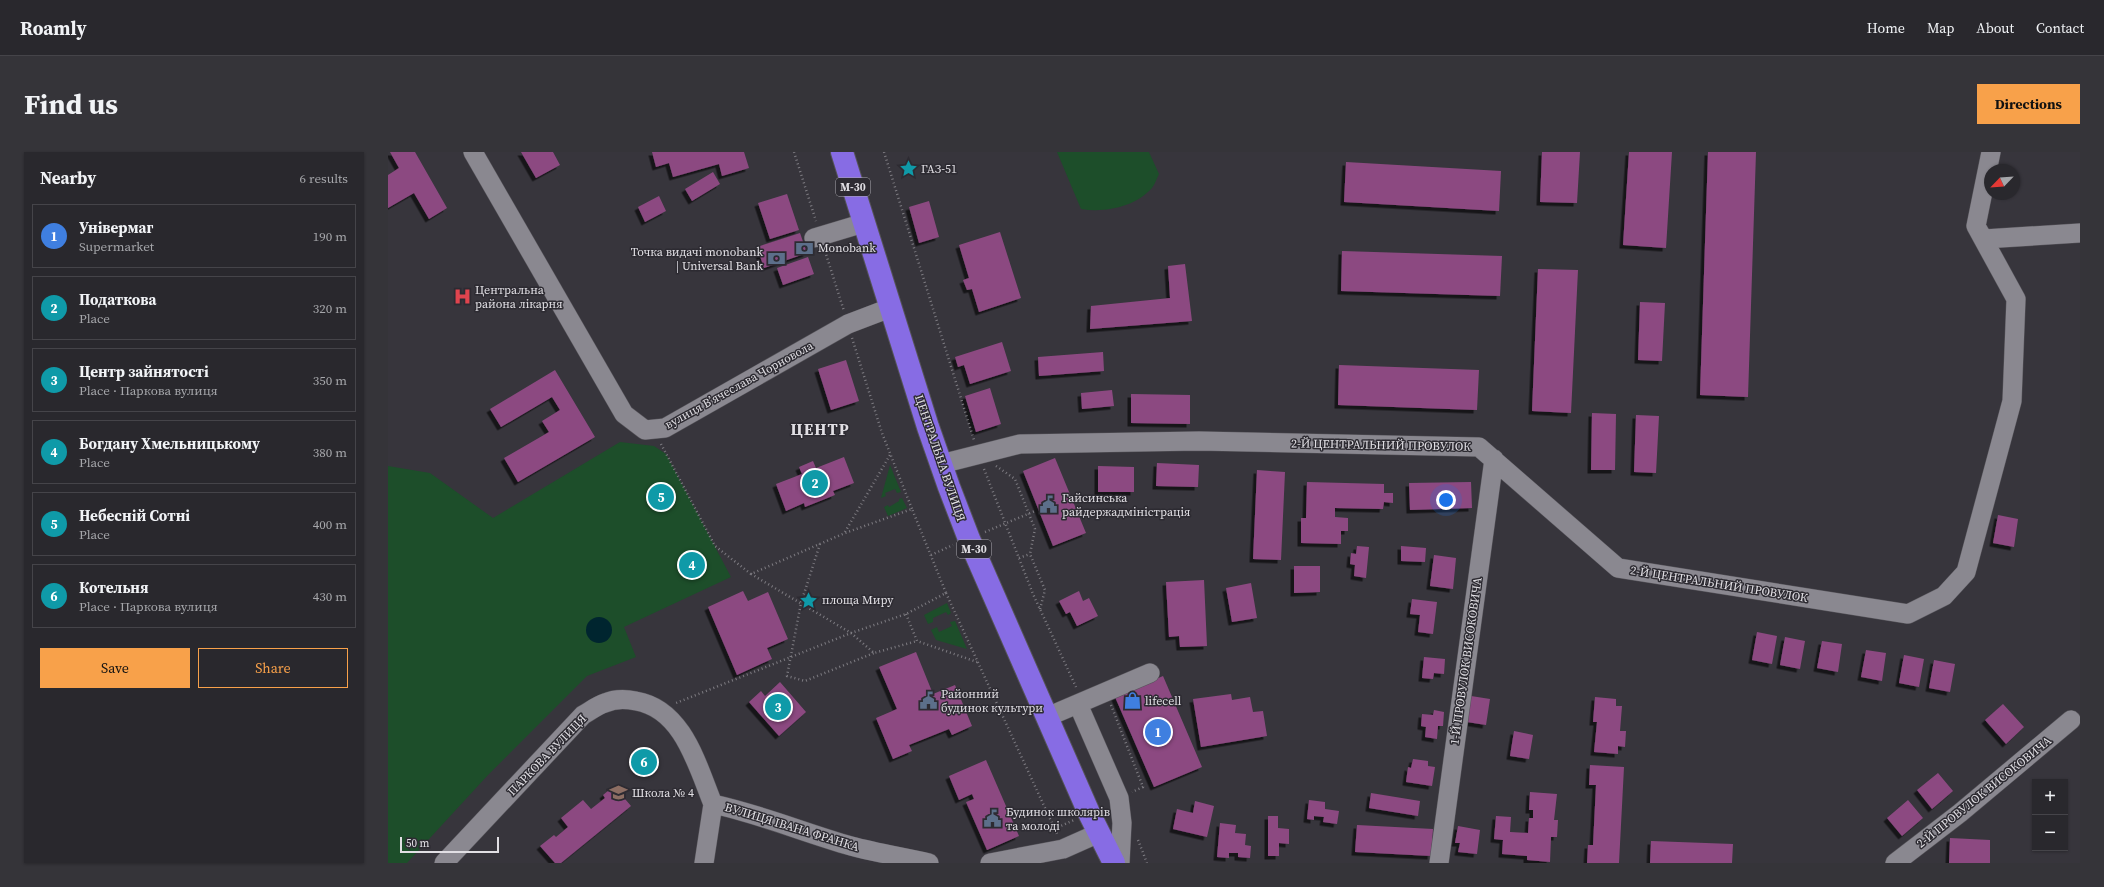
<!DOCTYPE html>
<html lang="en">
<head>
<meta charset="utf-8">
<style>
	:root { --surface:#29282d; --page:#353439; --text:#f1f3f6; --muted:#a5a6aa; --line:#454449; --accent:#f8a14a }
	body { margin:0; font-family:"Source Serif 4",serif; background:var(--page); color:var(--text) }
	.controls { position:absolute; right:12px; bottom:12px; display:grid; overflow:hidden; border-radius:0px; box-shadow:0 1px 3px #0004 }
	.controls button { width:36px; height:36px; display:grid; place-items:center; padding:0; border:0; border-bottom:1px solid var(--line); background:var(--surface); color:var(--text); font:20px sans-serif }
	.compass { position:absolute; left:1596px; top:12px; width:36px; height:36px; border-radius:50%; background:var(--surface); box-shadow:0 1px 3px #0004; rotate:245deg }
	.scale { position:absolute; left:12px; bottom:10px; width:99px; box-sizing:border-box; padding-left:4px; border:2px solid #e1dfe4; border-top:0; font-size:11px; line-height:14px; white-space:nowrap; color:#e1dfe4; -webkit-text-stroke:3px #2d2b32; paint-order:stroke }
	.you { position:absolute; left:1058px; top:348px; width:14px; height:14px; margin:-10px; border:3px solid #fff; border-radius:50%; background:#1a73e8; box-shadow:0 0 0 6px #1a73e833 }
	.badge { display:grid; place-items:center; width:26px; height:26px; border-radius:50%; background:var(--accent); color:#fff; font-size:13px; font-weight:700 }
	.pin { position:absolute; translate:-50% -50%; border:2px solid #fff; box-shadow:0 1px 4px #0006 }
	.list { margin:0; padding:0; list-style:none }
	h2 { display:flex; justify-content:space-between; align-items:center; height:52px; margin:0; padding:0 16px; font-size:17px }
	h2 small { font-size:13px; font-weight:400; color:var(--muted) }
	.list li { display:grid; grid-template-columns:26px 1fr auto; gap:12px; align-items:center; box-sizing:border-box; height:64px; margin:0 8px 8px; padding:0 8px; border:1px solid var(--line); border-radius:0px }
	.list b { display:block; font-size:15px; white-space:nowrap }
	.list p { margin:0; font-size:13px; white-space:nowrap; color:var(--muted) }
	.list em { font-size:13px; font-style:normal; color:var(--muted) }
	.actions { display:flex; gap:8px; padding:12px 16px }
	.actions a { flex:1; padding:9px 0; border:1px solid var(--accent); border-radius:0px; text-align:center; font-size:14px; color:var(--accent) }
	.actions .main { background:var(--accent); color:#111 }
	.map { position:relative; flex:none; width:1692px; height:711px; overflow:hidden; border-radius:0px }
	header { display:flex; align-items:center; gap:24px; box-sizing:border-box; height:56px; padding:0 20px; background:var(--surface); border-bottom:1px solid var(--line) }
	header strong { font-size:19px }
	nav { display:flex; gap:22px; margin-inline-start:auto; font-size:14px }
	.intro { display:flex; align-items:center; justify-content:space-between; box-sizing:border-box; height:96px; padding:0 24px }
	h1 { margin:0; font-size:28px }
	.button { padding:10px 18px; border-radius:0px; background:var(--accent); color:#111; font-size:14px; font-weight:700 }
	main { display:flex; gap:24px; padding:0 24px }
	aside { flex:1; background:var(--surface); border-radius:0px; box-shadow:0 1px 3px #0004 }
	.map>svg:first-child { display:block }
	.green { fill:#1d4e2a }
	.water { fill:#00252f }
	.building { fill:#8c4a81; filter:url(#shadow) }
	.lines { fill:none; stroke-linecap:round; stroke-linejoin:round }
	.minor-casing { stroke:#555359; stroke-width:20 }
	.highway-casing { stroke:#555359; stroke-width:24 }
	.path { stroke:#7e7c82; stroke-width:2.5; stroke-dasharray:1 3; stroke-linecap:butt }
	.minor { stroke:#8a8890; stroke-width:19 }
	.highway { stroke:#876ce4; stroke-width:22 }
	.labels { text-anchor:middle; dominant-baseline:central; stroke-width:3; stroke-linejoin:round; paint-order:stroke }
	.shield { fill:#2d2b32; stroke:#aba9af; stroke-width:1 }
	.shield-label { font-size:11px; font-weight:bold; fill:#e1dfe4 }
	.poi-label { font-size:12px; fill:#e1dfe4; stroke:#2d2b32; text-anchor:start }
	.street-label { font-size:12px; fill:#e1dfe4; stroke:#2d2b32 }
	.district-label { font-size:16px; font-weight:bold; letter-spacing:1px; fill:#e1dfe4; stroke:#2d2b32 }
</style>
</head>
<body>
<header>
<strong>Roamly</strong>
<nav><a>Home</a><a>Map</a><a>About</a><a>Contact</a></nav>
</header>
<div class="intro"><h1>Find us</h1><a class="button">Directions</a></div>
<main>
<aside>
<h2>Nearby<small>6 results</small></h2>
<ul class="list">
<li><span class="badge" style="background:#3f7fe0">1</span><div><b>Універмаг</b><p>Supermarket</p></div><em>190 m</em></li>
<li><span class="badge" style="background:#0f9aa8">2</span><div><b>Податкова</b><p>Place</p></div><em>320 m</em></li>
<li><span class="badge" style="background:#0f9aa8">3</span><div><b>Центр зайнятості</b><p>Place · Паркова вулиця</p></div><em>350 m</em></li>
<li><span class="badge" style="background:#0f9aa8">4</span><div><b>Богдану Хмельницькому</b><p>Place</p></div><em>380 m</em></li>
<li><span class="badge" style="background:#0f9aa8">5</span><div><b>Небесній Сотні</b><p>Place</p></div><em>400 m</em></li>
<li><span class="badge" style="background:#0f9aa8">6</span><div><b>Котельня</b><p>Place · Паркова вулиця</p></div><em>430 m</em></li>
</ul>
<div class="actions"><a class="main">Save</a><a>Share</a></div>
</aside>
<div class="map">
<svg width="1692" height="711" viewBox="0 0 1692 711">
	<defs>
		<filter id="shadow"><feDropShadow dx="-3.5" dy="3.5" stdDeviation="0" flood-color="#0009"/></filter>
	</defs>
	<rect width="100%" height="100%" fill="#37353c"/>
	<!-- green -->
	<path class="green" d="M669 0H761L771 22C769 26 767 32 764 36 747 55 717 61 693 57Z
		M232 290 266 294 278 302 343 425 236 475 248 505 199 524 100 623 19 711H0V314L42 321 105 366Z
		M502 313 513 340 509 341 507 337 497 341 498 344 493 346Z
		M514 346 519 356 500 364 496 355 500 353 501 355 511 349V347Z
		M559 451 563 461 560 463 558 460 545 466V470L540 472 536 463Z
		M567 469 579 497 548 488 543 478 549 475 551 480 564 474 562 470Z"/>
	<!-- water -->
	<path class="water" d="M198 478a13 13 0 1 1 26 0a13 13 0 1 1-26 0Z"/>
	<!-- building -->
	<path class="building" d="M2 0H27L59 56 41 67 26 41 0 56V23L11 16Z
		M133 0H165L172 13 148 26Z
		M264 0H356L361 16 334 24 331 12 285 25 281 11 268 15Z
		M1154 0H1192L1189 51 1152 50Z
		M1241 0H1284L1278 96 1235 93Z
		M1320 0H1368L1360 245 1312 243Z
		M958 10 1113 19 1111 59 956 50Z
		M325 20 332 32 304 49 297 37Z
		M399 42 411 78 382 87 370 51Z
		M271 44 278 59 257 70 250 55Z
		M541 49 551 85 531 91 521 55Z
		M612 80 633 146 591 160 584 137 579 138 575 128 581 126 571 93Z
		M412 81 419 101 376 116 369 95Z
		M954 99 1114 104 1112 144 953 139Z
		M420 105 426 122 395 133 389 116Z
		M797 112 804 169 702 177 703 154 782 146 780 114Z
		M1150 117 1190 118 1183 261 1144 259Z
		M1252 150 1277 151 1274 209 1250 208Z
		M614 190 623 219 582 232 576 213 570 215 567 205Z
		M715 200 716 219 651 224 650 205Z
		M458 208 471 249 443 258 430 217Z
		M951 213 1091 218 1089 258 950 253Z
		M167 218 207 285 130 330 116 306 161 280 154 269 172 258 164 245 113 275 102 257Z
		M602 236 613 272 588 280 577 244Z
		M724 238 726 254 694 257 693 241Z
		M743 242 802 243V272L743 271Z
		M1204 261 1228 262 1227 318H1203Z
		M1248 263 1271 264 1268 321 1246 320Z
		M456 305 466 331 445 339 447 343 417 355 416 351 398 359 388 332 414 322 411 315 425 309 428 316Z
		M667 306 698 381 665 394 635 319Z
		M769 311 811 313 810 335 768 334Z
		M710 314 746 315V340H710Z
		M869 318 897 320 893 408 865 407Z
		M919 330 996 332V341H1005V351L996 350 995 357 947 356V365L960 366V379H953V392L913 391V366H918Z
		M1083 330 1084 356 1022 358 1021 331Z
		M1610 363 1630 367 1626 395 1605 391Z
		M969 394 981 395 978 426 966 424 967 413 962 412 963 401 968 402Z
		M1013 394 1038 396 1037 410 1013 409Z
		M1046 403 1068 406 1065 437 1042 434Z
		M906 414H932V440L906 441Z
		M816 428 819 494 792 495 791 484 781 485 778 430Z
		M863 431 869 466 844 470 838 436Z
		M355 439 360 449 380 440 400 487 379 496 384 507 349 523 320 455Z
		M691 439 695 449 701 446 710 464 689 474 682 460 678 462 671 449Z
		M1024 447 1049 450 1045 482 1030 480 1032 463 1022 462Z
		M1369 480 1389 484 1384 512 1364 508Z
		M1397 485 1417 489 1412 517 1392 513Z
		M1434 489 1454 492 1450 520 1429 516Z
		M1478 498 1498 501 1494 529 1473 525Z
		M528 500 545 542 567 533 584 574 564 583 561 577 521 593 524 599 505 607 488 566 509 557 491 515Z
		M1516 503 1536 507 1531 535 1511 531Z
		M1036 505 1057 507 1056 522 1046 521 1045 527 1034 526Z
		M1546 508 1567 512 1562 540 1541 536Z
		M775 524 814 615 766 635 727 545Z
		M392 530 418 560 391 584 361 550 373 539 377 544Z
		M843 542 844 548 862 545 865 560 875 559 879 584 813 595 805 547Z
		M1083 544 1102 547 1098 573 1079 570Z
		M1207 545 1228 547V554H1234L1232 579H1238L1237 595 1230 594V602L1206 600 1209 570H1205Z
		M1615 552 1636 575 1618 592 1597 568Z
		M1046 558 1056 560 1055 574H1050L1049 587 1037 585 1038 575 1033 574 1034 562 1045 563Z
		M1126 579 1145 583 1141 607 1122 604Z
		M258 602 264 609 253 618 247 610Z
		M1025 607 1040 609V614L1047 615 1044 634 1018 630 1020 615 1023 616Z
		M598 608 631 684 599 698 578 650 586 647 584 642 571 648 561 624Z
		M1202 613 1236 615 1231 711H1199L1200 693H1205L1208 633H1201Z
		M1550 621 1565 639 1544 657 1529 638Z
		M226 634 243 654 173 711H167L152 694 166 683 168 685 180 675 173 666 195 648 203 657 217 646 215 643Z
		M1142 640 1169 642 1166 668H1170L1169 685H1163L1162 710 1139 708V704L1114 702 1115 688 1106 687 1108 664 1123 665 1122 680 1140 681 1141 666H1145V658H1141Z
		M983 641 1032 649 1030 664 981 656Z
		M921 648 937 650V657L951 659 949 672 935 670 936 665 926 664V668L919 667Z
		M1520 648 1535 666 1514 684 1499 666Z
		M807 649 826 654 819 685 785 677 789 657 805 661Z
		M880 664H890V676L901 677V692L891 691V704H880Z
		M832 671 848 673 847 681 858 682 857 693 863 694 862 706 850 705V701H841V706L829 705Z
		M969 673 1045 677 1043 704 967 700Z
		M1070 674 1092 678 1089 702 1070 700 1072 691H1067Z
		M1562 686 1602 688V711H1561Z
		M1263 689 1345 692 1344 711H1262Z"/>
	<g class="lines">
		<defs>
			<path id="minor" d="M85 0 236 262 257 278 277 276 460 172 502 156
				M426 86 476 71
				M1596 87 1692 81
				M553 312 632 292 811 289 1091 295 1230 416 1520 462 1556 444 1578 420 1624 249 1628 147 1588 74 1603 0
				M690 552 731 646 734 671 732 711
				M659 565 762 521
				M325 652C372 662 417 681 463 694 489 701 515 705 541 711
				M56 711 195 563C202 559 210 553 217 551 226 547 238 547 248 549 295 557 309 613 325 652
				M316 711 325 652
				M602 711 675 697 711 681
				M1051 711 1106 307
				M1507 711 1572 661 1683 568"/>
			<path id="highway" d="M454 0 540 275 561 335 581 387 701 661 726 711"/>
		</defs>
		<!-- minor casing -->
		<use href="#minor" class="minor-casing"/>
		<!-- highway casing -->
		<use href="#highway" class="highway-casing"/>
		<!-- path -->
		<path class="path" d="M406 0 428 69
			M496 0 586 288
			M437 99 456 159
			M464 186 494 281 524 357
			M273 292 327 394 363 422 457 381 524 357 558 441 518 462 463 481 288 551
			M608 314 627 327 647 377 642 402 657 438 652 457
			M596 317 645 442 688 535
			M457 380 502 303
			M597 380 647 359
			M432 392 413 451 399 524 417 529 486 501
			M543 403 565 393
			M631 406 642 402
			M363 422 463 481 486 501 529 489
			M558 441 669 682
			M518 462 529 489 589 510
			M723 553 755 635 744 640
			M666 677 686 668
			M750 688 759 711"/>
		<!-- minor -->
		<use href="#minor" class="minor"/>
		<!-- highway -->
		<use href="#highway" class="highway"/>
	</g>
	<!-- icons -->
	<defs>
		<symbol id="sight-bare" viewBox="-9 -9 18 18"><path d="M0-6L1.8-2.2L6-1.7L2.9 1.2L3.7 5.4L0 3.3L-3.7 5.4L-2.9 1.2L-6-1.7L-1.8-2.2Z" fill="#0f9aa8" stroke="#2d2b32" stroke-width="2.5" paint-order="stroke"/></symbol>
		<symbol id="bank-bare" viewBox="-9 -9 18 18"><path d="M-6-4H6V4H-6ZM0-2.3a2.3 2.3 0 1 0 0 4.6a2.3 2.3 0 1 0 0-4.6Z" fill="#5c6f8a" stroke="#2d2b32" stroke-width="2.5" paint-order="stroke"/></symbol>
		<symbol id="hospital-bare" viewBox="-9 -9 18 18"><path d="M-5-5h3v3.5h4V-5h3V5h-3V1.5h-4V5h-3Z" fill="#e0444e" stroke="#2d2b32" stroke-width="2.5" paint-order="stroke"/></symbol>
		<symbol id="civic-bare" viewBox="-9 -9 18 18"><path d="M-.6-6.5H3V-4.5H.6V-3L4-1V1h2V6H-6V1h2V-1L-.6-3ZM-1.2 2.5V6h2.4V2.5Z" fill="#5c6f8a" stroke="#2d2b32" stroke-width="2.5" paint-order="stroke"/></symbol>
		<symbol id="shop-bare" viewBox="-9 -9 18 18"><path d="M-5-2.5h2.3a2.7 3.5 0 0 1 5.4 0H5L5.5 6h-11ZM-1.5-2.5h3a1.5 2.3 0 0 0-3 0Z" fill="#3f7fe0" stroke="#2d2b32" stroke-width="2.5" paint-order="stroke"/></symbol>
		<symbol id="school-bare" viewBox="-9 -9 18 18"><path d="M0-5L7-2L0 1L-7-2ZM-4 1L0 2.5L4 1V4Q0 6-4 4Z" fill="#8d6e63" stroke="#2d2b32" stroke-width="2.5" paint-order="stroke"/></symbol>
	</defs>
	<g fill-rule="evenodd">
		<use href="#sight-bare" x="508" y="4" width="25" height="25"/>
		<use href="#bank-bare" x="404" y="84" width="25" height="25"/>
		<use href="#bank-bare" x="376" y="94" width="25" height="25"/>
		<use href="#hospital-bare" x="62" y="132" width="25" height="25"/>
		<use href="#civic-bare" x="648" y="340" width="25" height="25"/>
		<use href="#sight-bare" x="408" y="436" width="25" height="25"/>
		<use href="#civic-bare" x="528" y="536" width="25" height="25"/>
		<use href="#shop-bare" x="732" y="536" width="25" height="25"/>
		<use href="#school-bare" x="218" y="628" width="25" height="25"/>
		<use href="#civic-bare" x="592" y="654" width="25" height="25"/>
	</g>
	<g class="labels">
		<!-- shield labels -->
		<g class="shield">
			<rect x="448" y="26" width="34" height="18" rx="3"/>
			<rect x="569" y="388" width="34" height="18" rx="3"/>
		</g>
		<g class="shield-label">
			<text x="465" y="35">М-30</text>
			<text x="586" y="397">М-30</text>
		</g>
		<!-- poi labels -->
		<g class="poi-label">
			<text x="533" y="17">ГАЗ-51</text>
			<text x="430" y="96">Monobank</text>
			<text x="375" y="100" text-anchor="end">Точка видачі monobank<tspan x="375" dy="14">| Universal Bank</tspan></text>
			<text x="87" y="138">Центральна<tspan x="87" dy="14">района лікарня</tspan></text>
			<text x="674" y="346">Гайсинська<tspan x="674" dy="14">райдержадміністрація</tspan></text>
			<text x="434" y="448">площа Миру</text>
			<text x="553" y="542">Районний<tspan x="553" dy="14">будинок культури</tspan></text>
			<text x="757" y="549">lifecell</text>
			<text x="244" y="641">Школа № 4</text>
			<text x="618" y="660">Будинок школярів<tspan x="618" dy="14">та молоді</tspan></text>
		</g>
		<!-- street labels -->
		<g class="street-label">
			<text transform="translate(351 233) rotate(-29)">вулиця Вʼячеслава Чорновола</text>
			<text transform="translate(993 293) rotate(1)">2-Й ЦЕНТРАЛЬНИЙ ПРОВУЛОК</text>
			<text transform="translate(552 306) rotate(71)">ЦЕНТРАЛЬНА ВУЛИЦЯ</text>
			<text transform="translate(1331 432) rotate(9)">2-Й ЦЕНТРАЛЬНИЙ ПРОВУЛОК</text>
			<text transform="translate(1078 509) rotate(-82)">1-Й ПРОВУЛОК ВИСОКОВИЧА</text>
			<text transform="translate(159 603) rotate(-46)">ПАРКОВА ВУЛИЦЯ</text>
			<text transform="translate(1596 640) rotate(-39)">2-Й ПРОВУЛОК ВИСОКОВИЧА</text>
			<text transform="translate(404 675) rotate(17)">ВУЛИЦЯ ІВАНА ФРАНКА</text>
		</g>
		<!-- district labels -->
		<g class="district-label">
			<text x="432" y="277">ЦЕНТР</text>
		</g>
	</g>
</svg>
<div class="controls">
<button>+</button>
<button>−</button>
</div>
<svg class="compass" viewBox="-18 -18 36 36"><path d="M0-13l5 13h-10z" fill="#e53935"/><path d="M0 13l5-13h-10z" fill="#a5a6aa"/></svg>
<div class="scale">50 m</div>
<div class="you"></div>
<div class="pin badge" style="left:770px;top:580px;background:#3f7fe0">1</div>
<div class="pin badge" style="left:427px;top:331px;background:#0f9aa8">2</div>
<div class="pin badge" style="left:390px;top:555px;background:#0f9aa8">3</div>
<div class="pin badge" style="left:304px;top:413px;background:#0f9aa8">4</div>
<div class="pin badge" style="left:273px;top:345px;background:#0f9aa8">5</div>
<div class="pin badge" style="left:256px;top:610px;background:#0f9aa8">6</div>
</div>
</main>
</body>
</html>
